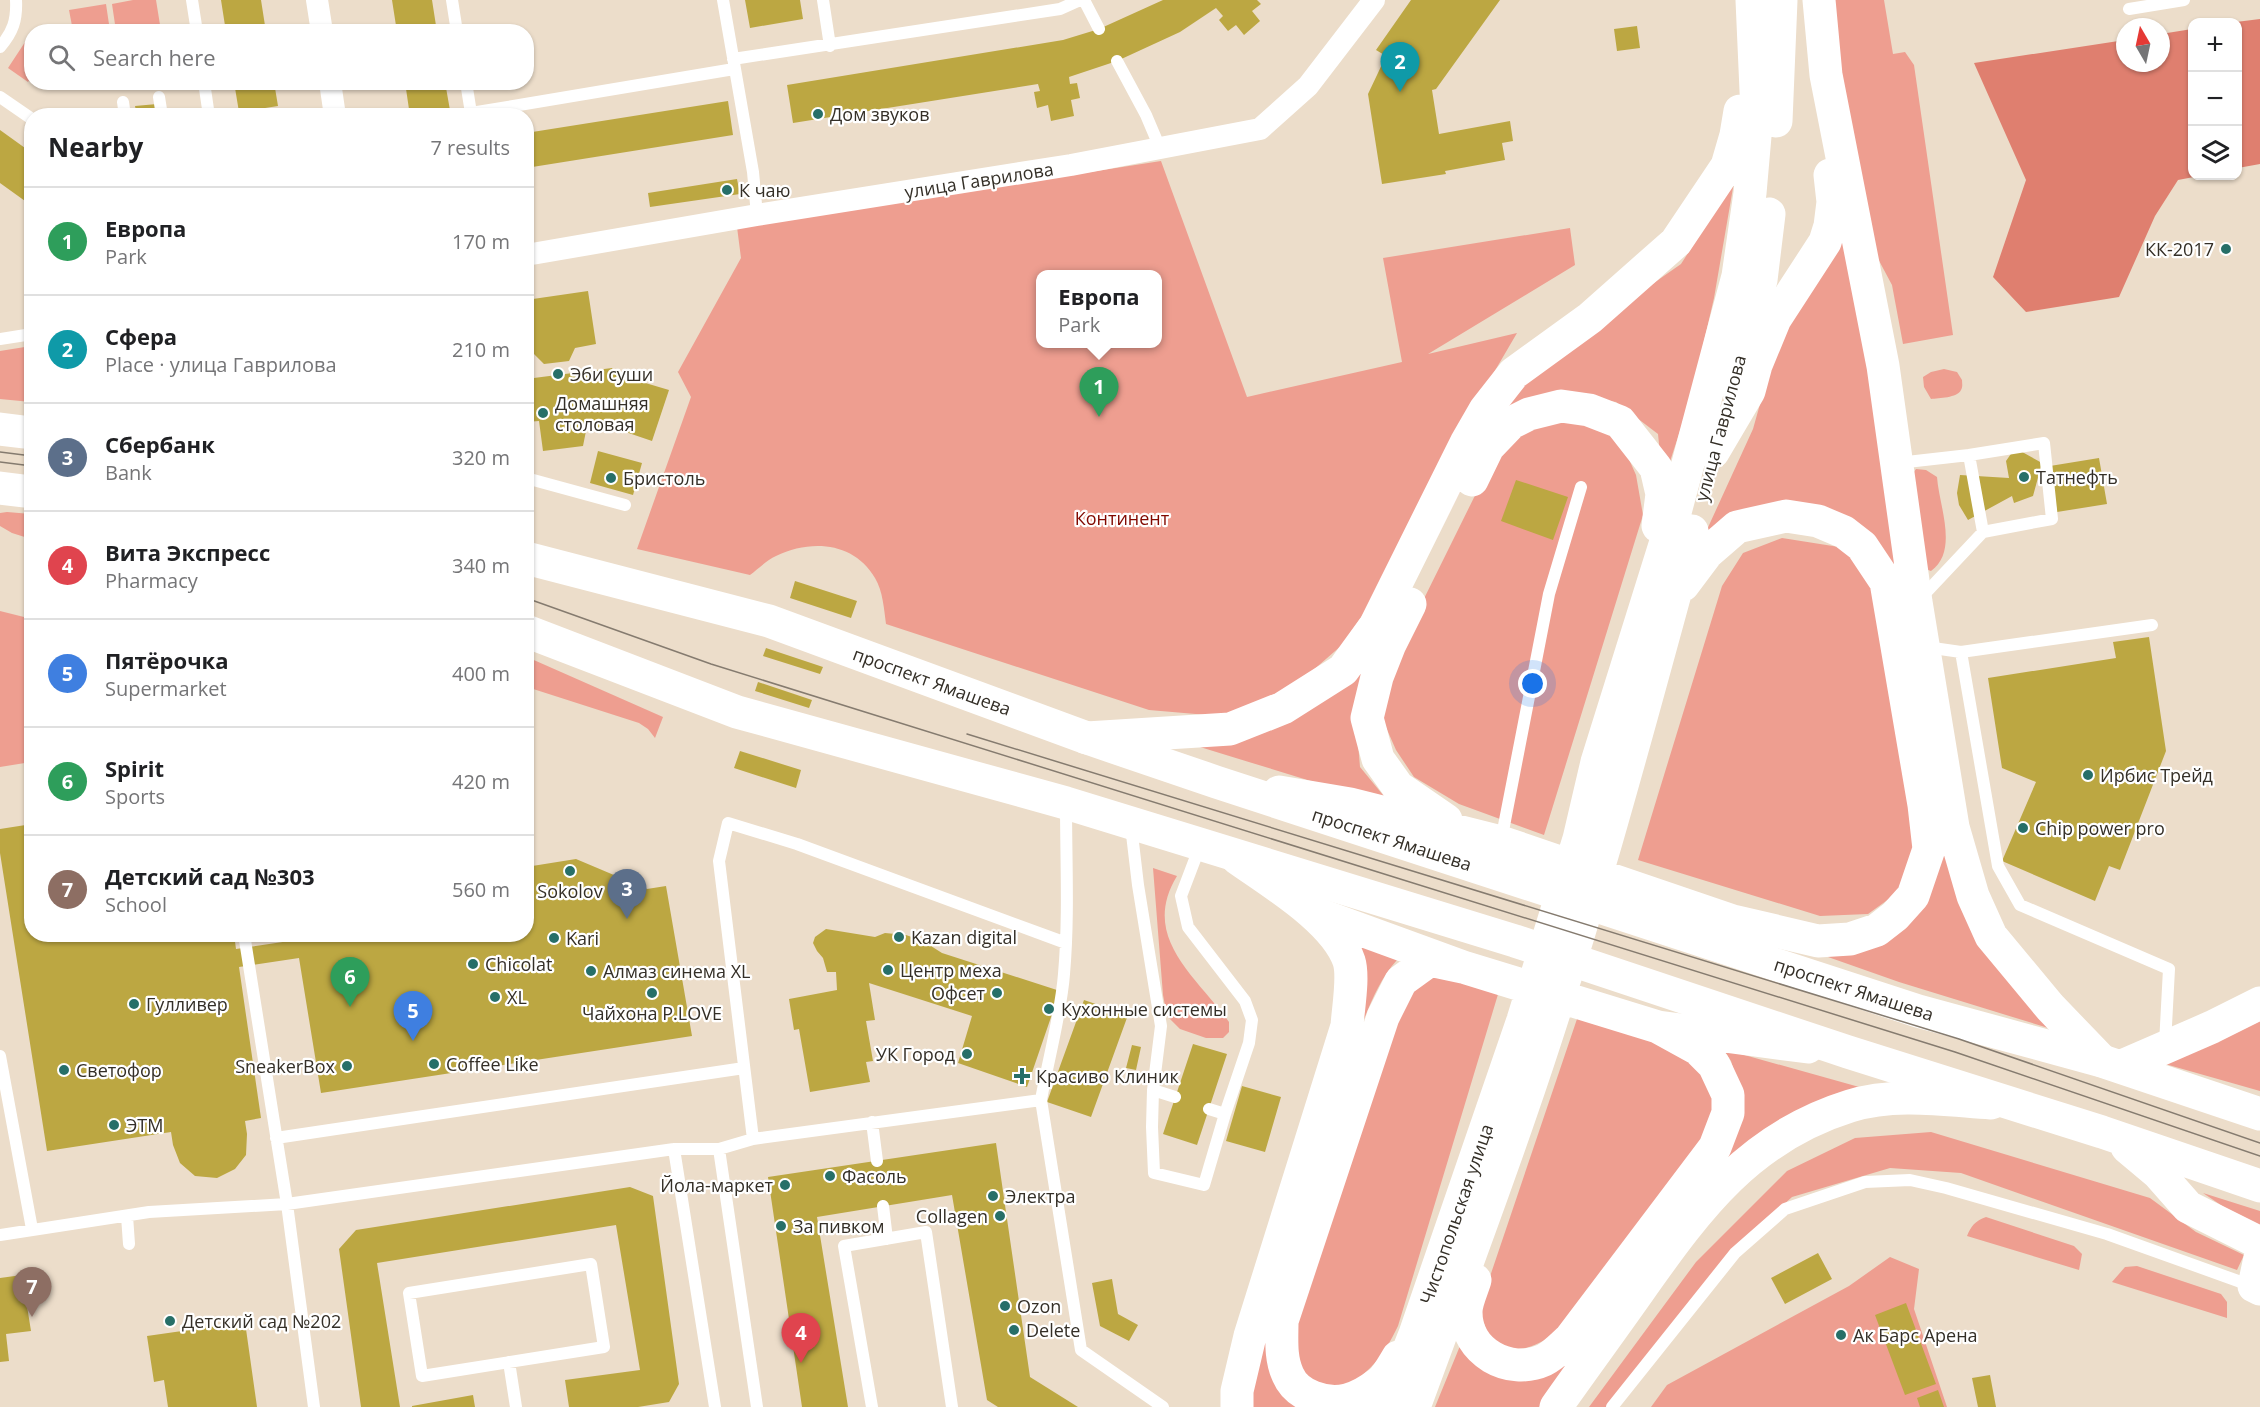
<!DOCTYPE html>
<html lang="en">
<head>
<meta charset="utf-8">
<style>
	:root { --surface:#fff; --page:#f6f6f6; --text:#202124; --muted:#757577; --line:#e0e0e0; --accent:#1a73e8 }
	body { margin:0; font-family:"Open Sans",sans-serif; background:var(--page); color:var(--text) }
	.controls { position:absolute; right:18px; top:18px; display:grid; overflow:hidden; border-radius:12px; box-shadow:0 2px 4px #0004 }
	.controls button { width:54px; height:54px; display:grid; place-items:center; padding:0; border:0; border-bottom:2px solid var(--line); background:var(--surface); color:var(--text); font:30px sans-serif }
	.compass { position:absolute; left:2116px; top:18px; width:54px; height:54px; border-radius:50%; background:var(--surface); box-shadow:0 2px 4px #0004; rotate:351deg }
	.you { position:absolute; left:1533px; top:684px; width:21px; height:21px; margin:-15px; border:4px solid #fff; border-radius:50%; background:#1a73e8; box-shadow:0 0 0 9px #1a73e833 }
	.badge { display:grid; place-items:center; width:39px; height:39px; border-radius:50%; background:var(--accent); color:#fff; font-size:20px; font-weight:700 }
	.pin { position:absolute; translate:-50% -50px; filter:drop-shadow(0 2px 3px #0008) }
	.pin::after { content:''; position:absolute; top:32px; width:21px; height:18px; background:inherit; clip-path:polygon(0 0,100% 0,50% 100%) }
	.popup { position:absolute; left:1036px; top:270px; width:126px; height:78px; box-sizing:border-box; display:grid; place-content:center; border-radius:12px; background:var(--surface); filter:drop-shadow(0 2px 4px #0005); font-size:20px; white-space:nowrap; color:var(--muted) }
	.popup b { font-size:22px; color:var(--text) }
	.popup::after { content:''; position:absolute; left:50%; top:100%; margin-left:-12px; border:12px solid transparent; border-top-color:var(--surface) }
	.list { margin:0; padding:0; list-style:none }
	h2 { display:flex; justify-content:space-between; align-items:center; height:78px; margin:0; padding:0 24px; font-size:26px }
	h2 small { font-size:20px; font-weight:400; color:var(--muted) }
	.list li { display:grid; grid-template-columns:39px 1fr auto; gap:18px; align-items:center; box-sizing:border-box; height:108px; padding:0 24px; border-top:2px solid var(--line) }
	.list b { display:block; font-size:22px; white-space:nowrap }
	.list p { margin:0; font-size:20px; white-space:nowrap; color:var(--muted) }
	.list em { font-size:20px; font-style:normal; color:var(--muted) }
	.icon { flex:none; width:33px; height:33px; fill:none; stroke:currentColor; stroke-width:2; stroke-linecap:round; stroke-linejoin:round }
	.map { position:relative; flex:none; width:2260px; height:1407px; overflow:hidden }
	.search { position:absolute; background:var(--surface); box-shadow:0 2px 4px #0004; left:24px; top:24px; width:510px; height:66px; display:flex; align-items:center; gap:15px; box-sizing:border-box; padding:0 21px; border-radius:24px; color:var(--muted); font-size:22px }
	.panel { position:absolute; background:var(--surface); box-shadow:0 2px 4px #0004; left:24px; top:108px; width:510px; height:834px; border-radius:24px }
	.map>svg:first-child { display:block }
	.green { fill:#ee9e90; fill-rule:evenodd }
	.forest { fill:#df7f6f }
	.building { fill:#bca742 }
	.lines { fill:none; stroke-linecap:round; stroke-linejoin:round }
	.service { stroke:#fff; stroke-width:12 }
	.minor { stroke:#fff; stroke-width:22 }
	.secondary { stroke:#fff; stroke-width:33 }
	.primary { stroke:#fff; stroke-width:33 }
	.tram { stroke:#857b6f; stroke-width:1.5 }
	.poi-dot { fill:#276f68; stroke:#fff; stroke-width:2 }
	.labels { text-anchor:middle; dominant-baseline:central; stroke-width:4.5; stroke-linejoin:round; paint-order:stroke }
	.poi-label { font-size:18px; fill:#342f27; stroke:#fff; text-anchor:start }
	.street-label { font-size:18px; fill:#342f27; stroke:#fff }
	.park-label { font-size:18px; fill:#810900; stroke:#fff }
</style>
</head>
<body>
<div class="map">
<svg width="2260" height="1407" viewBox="0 0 2260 1407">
	<rect width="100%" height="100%" fill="#ecddca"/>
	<!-- green -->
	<path class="green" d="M133 0H156L161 31H116L112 4Z
		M1832 0H1884L1893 54 1905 52 1914 65 1953 335 1903 344 1892 285 1876 255 1834 42Z
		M106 4 110 31H73L69 10Z
		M31 33V77L28 82 8 68Z
		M1161 161 1247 397 1402 362 1383 258 1570 228 1575 265 1428 354 1517 333 1455 439 1368 607 1342 645 1287 693 1219 716 1149 710 886 624C884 610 883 591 875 578 854 542 811 539 776 556 767 560 758 569 750 575L637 549 691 397 678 372 741 258 737 227ZM1040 274H1158V344H1040Z
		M1734 182 1714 298 1691 397 1663 483 1658 434 1616 402 1576 396 1493 427 1376 657 1356 718 1360 767 1392 806 1174 739 1317 700 1525 373 1681 264Z
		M1840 198 1944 826 2058 1031 1899 982 1811 951 1874 943 1941 858 1856 527 1705 534 1753 429 1778 340Z
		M31 346V402L0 399V351Z
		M1944 369 1957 372 1962 380C1962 383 1963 387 1961 390 1957 398 1939 398 1931 399L1924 387 1923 377 1931 372Z
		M1563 416 1620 439 1636 475 1643 515 1544 835 1459 804 1414 777 1396 750 1381 716 1407 633 1496 453 1509 440Z
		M1916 469 1926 470 1937 477C1939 506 1959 551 1931 571L1920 567 1907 482Z
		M7 512 31 514V539L12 533 0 526V513Z
		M1782 538 1839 547 1876 575 1921 852 1900 891 1868 914 1820 916 1638 860 1722 586 1743 553Z
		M0 611 32 619 31 762 0 767Z
		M527 657 663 717 655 738 648 729 639 723 527 687Z
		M1153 868 1177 876C1140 937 1195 975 1229 1022V1032L1223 1038H1206L1180 1029 1167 1016 1163 995Z
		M1353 935 1397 960C1380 979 1372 1000 1362 1024L1266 1332 1304 1407H1249Z
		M1437 974 1499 991 1398 1326C1383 1357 1373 1368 1346 1388L1305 1382 1289 1341 1404 992Z
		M1578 1016 1689 1053 1719 1106 1708 1140 1556 1333C1531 1349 1519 1354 1491 1343L1479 1309Z
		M2260 1021V1091L2165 1064Z
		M1723 1049 1877 1092 1697 1195 1739 1087 1731 1061Z
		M1931 1132 2150 1198 2196 1232 2244 1255 2237 1270 1961 1173 1890 1168 1792 1197 1730 1253 1610 1407H1589L1696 1262 1787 1171 1855 1138Z
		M2203 1193 2260 1211V1225L2240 1218Z
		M1986 1217 2074 1246 2082 1254 2079 1270 1967 1236C1971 1226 1975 1221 1986 1217Z
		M1890 1257 1919 1269 1914 1309 1947 1407H1651L1667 1385 1849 1286Z
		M2137 1266 2221 1294 2227 1302V1318L2112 1282 2125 1267Z
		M1593 1332 1539 1407H1435L1462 1341 1491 1367Z"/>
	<!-- forest -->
	<path class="forest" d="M2260 19V164L2238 168V22H2236Z
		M2192 29V176H2199L2178 180 2155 216 2119 297 2026 312 1993 277 2026 180 1974 63 2125 40V63H2161V34Z"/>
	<!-- building -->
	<path class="building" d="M221 0H261L266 32H226Z
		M392 0H432L437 32H397Z
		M745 0H800L803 19 750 28Z
		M1163 0H1257L1261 4 1252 11 1260 21 1244 35 1236 25 1228 31 1219 20 1223 16 1216 8 1180 32 1117 61 1069 77 1070 84 1077 83 1080 98 1071 100 1074 116 1051 121 1048 105 1037 108 1034 92 1040 91 1038 84 793 123 787 85 1063 40 1099 29Z
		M1411 0H1500L1436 89 1432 90 1439 134 1510 121 1513 141 1502 143 1505 160 1445 171 1446 174 1382 184 1368 94 1386 56 1376 50Z
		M1637 26 1640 48 1617 51 1614 29Z
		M234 82H274L278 106 239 112Z
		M405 82H445L451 116H410Z
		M728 101 733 135 526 168V133Z
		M157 104 159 116H137L135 106Z
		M0 130 32 153V206L0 183Z
		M737 179 740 194 650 207 648 193Z
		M588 291 596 344 575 348 569 361 544 364 534 354 526 355V300Z
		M612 368 615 374 669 390 652 441 608 426 586 431 583 446 543 451 539 421 526 422V379Z
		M2015 448 2042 463 2033 496 2014 503 2012 496 1968 520 1959 505 1957 493 1960 475 2009 478 2006 461Z
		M598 451 642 463 633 495 590 483Z
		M2099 458 2107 504 2057 512 2050 466Z
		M1516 480 1568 497 1553 540 1501 521Z
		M795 581 857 601 851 618 790 598Z
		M2149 637 2166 751 2120 870 2109 866 2095 901 2002 861 2036 782 2002 768 1988 678 2116 658 2113 642Z
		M766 648 823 667 820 674 763 656Z
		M758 682 812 700 809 708 755 691Z
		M740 751 801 770 796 788 734 768Z
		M32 824V934H234L236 949 296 940 295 934H526V908L530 907 526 867 576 859 647 889 666 886 692 1036 321 1093 299 958 239 967 261 1118 245 1121 247 1134 246 1155 235 1169 217 1178 195 1176 180 1163 173 1145 171 1132 47 1151 0 853V829Z
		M826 929 875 937 885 933 906 935 923 941 942 953 1060 991 1027 1087 958 1063 972 1016 869 983 875 1020 866 1021 873 1061 866 1062 870 1082 810 1092 799 1029 794 1030 789 999 837 990 836 972H827L823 958 817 951 813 943 815 937Z
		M1084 1000 1128 1015 1091 1117 1047 1102Z
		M1193 1044 1227 1054 1197 1145 1163 1134Z
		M1132 1045 1141 1047 1136 1070 1126 1068Z
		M1242 1086 1281 1097 1265 1152 1226 1141Z
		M996 1143 1030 1377 1078 1407H998L987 1400 952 1195 817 1217 848 1407H802L768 1177Z
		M630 1187 653 1196 679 1384 669 1402 638 1407H569L565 1380 640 1370 616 1225 377 1263 400 1407H361L339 1249 356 1230Z
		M1818 1253 1832 1279 1785 1304 1771 1278Z
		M22 1275 31 1331 6 1334 9 1361 0 1362V1278Z
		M1112 1279 1118 1314 1138 1325 1129 1341 1100 1326 1092 1283Z
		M1906 1303 1936 1384 1905 1395 1875 1315Z
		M245 1322 257 1407H168L164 1380 154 1382 147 1336Z
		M1990 1375 1996 1407H1978L1972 1378Z
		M1938 1390 1944 1407H1920L1917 1398Z
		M473 1395 475 1407H412V1406Z"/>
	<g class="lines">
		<!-- service -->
		<path class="service" d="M192 0 197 32
			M452 0 457 32
			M723 0 753 172 757 215
			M823 0 830 46
			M1084 0 1099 29
			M2129 9 2184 0
			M0 47C13 32 17 20 16 0
			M733 59 1060 9 1080 0
			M1117 61 1146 115 1160 148
			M204 82 209 116
			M466 82 471 113 734 69
			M0 97 32 119
			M159 97 162 116
			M123 102 125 116
			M0 339 32 334
			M1969 455 2044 443 2052 519 1983 532
			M1898 463 1969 455 1983 532 1919 600
			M526 478 625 505
			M1926 647 1961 652 1998 866 2020 905 2169 969 2165 1044
			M1961 652 2152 625
			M1131 826 1138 885 1161 1026 1153 1090 1175 1097
			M1501 841 1549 594 1581 487
			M1200 846 1181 896 1188 927 1245 1001 1252 1020 1249 1043 1225 1114 1209 1109
			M244 934 287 1204 314 1407
			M0 1056 32 1229
			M1153 1090 1152 1127 1154 1173 1204 1185 1225 1114
			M1041 1100 1081 1350 1163 1407
			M872 1122 877 1161
			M276 1138 744 1068
			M753 1139 1041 1100C1048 1060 1061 1014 1064 974 1069 917 1066 861 1066 804
			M674 1149 715 1407
			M719 1149 757 1407
			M883 1206 887 1239
			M127 1216 129 1244
			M0 1235 149 1212 287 1204 674 1149H719L753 1139 719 861 728 823 797 844 1066 943
			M591 1264 604 1347 422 1376 409 1293Z
			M509 1362 516 1407
			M872 1407 844 1246 926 1232 952 1407
			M1612 1407 1735 1253 1785 1209 1865 1182 1910 1180 1946 1188 2107 1234 2252 1286"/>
		<!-- minor -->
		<path class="minor" d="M317 0 322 32
			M330 82 335 116
			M526 255 757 215 1071 165 1260 129 1308 86 1374 0"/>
		<!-- secondary -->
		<path class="secondary" d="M1819 0 1826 75 1883 366 1916 602 1953 827 1973 896 1991 936 2050 1007 2102 1061
			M1776 121 1781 0
			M1733 383 1761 280 1769 214
			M1713 452 1749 391 1756 365 1775 319 1825 242 1830 226 1833 202 1830 175
			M1472 480 1488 447 1511 423 1529 414 1561 406 1589 410 1620 422 1656 468 1662 494 1658 526
			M1410 604 1390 644 1377 677 1367 718 1378 759 1398 787 1446 820
			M1087 738 1230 729 1283 708 1343 670 1375 626 1466 443 1485 410 1514 373 1590 318 1676 242 1727 166 1736 135 1740 111
			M1279 792 1350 804 1501 842 1733 921 1818 941 1850 939 1877 930 1895 916 1913 896 1929 849 1924 805 1886 582 1862 546 1844 532 1818 521 1786 516 1737 527 1707 553 1683 585
			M1315 913 1463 967 1658 1027 1808 1047
			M1475 1280C1472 1290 1466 1302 1466 1312 1466 1352 1509 1376 1544 1360 1553 1356 1562 1346 1570 1339L1715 1147 1728 1113V1095L1714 1065 1698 1049 1658 1027
			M1398 1357C1393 1365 1387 1377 1379 1383 1370 1390 1359 1397 1347 1400 1326 1405 1297 1396 1288 1375 1280 1358 1282 1339 1282 1321L1383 1017 1401 981 1430 960 1463 967
			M1237 1407V1391L1250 1336 1347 1026C1348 1009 1354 977 1349 961 1335 920 1272 883 1237 858
			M1386 1407 1415 1334 1523 1020 1579 839 1597 762 1674 516 1738 276 1750 193 1757 113 1752 0
			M1414 1407C1450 1309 1487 1211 1521 1112 1587 921 1639 726 1692 531
			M1556 1407C1584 1367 1613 1328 1641 1288 1699 1206 1750 1137 1850 1106 1895 1092 1945 1100 1991 1103"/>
		<!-- primary -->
		<path class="primary" d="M0 429 32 433
			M0 488 32 492
			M526 558 769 621 1087 738 1216 782 1918 1011 2102 1061 2260 1114
			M526 631 737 712 1066 803 1515 941 1848 1052 2102 1132 2260 1186
			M2120 1067 2212 1027 2260 1003
			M2127 1147 2158 1173 2188 1207 2260 1243
			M2260 1258 2254 1286 2260 1289"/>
		<!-- tram -->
		<path class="tram" d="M0 452 32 456
			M0 462 32 466
			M526 598 711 664 1955 1052 2260 1156
			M967 734 1959 1039 2260 1143"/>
	</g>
	<!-- markers -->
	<g class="poi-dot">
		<circle cx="818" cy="114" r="6"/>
		<circle cx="727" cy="190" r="6"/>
		<circle cx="2226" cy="249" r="6"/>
		<circle cx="558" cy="374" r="6"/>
		<circle cx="543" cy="413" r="6"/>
		<circle cx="2024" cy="477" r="6"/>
		<circle cx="611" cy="478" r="6"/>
		<circle cx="2088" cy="775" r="6"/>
		<circle cx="2023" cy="828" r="6"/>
		<circle cx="570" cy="871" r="6"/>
		<circle cx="899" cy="937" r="6"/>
		<circle cx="554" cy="938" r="6"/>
		<circle cx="473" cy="964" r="6"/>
		<circle cx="888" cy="970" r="6"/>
		<circle cx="591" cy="971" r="6"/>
		<circle cx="652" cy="993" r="6"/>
		<circle cx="997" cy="993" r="6"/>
		<circle cx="495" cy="997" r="6"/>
		<circle cx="134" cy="1004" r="6"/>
		<circle cx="1049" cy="1009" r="6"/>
		<circle cx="967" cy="1054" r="6"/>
		<circle cx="434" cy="1064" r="6"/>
		<circle cx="347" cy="1066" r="6"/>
		<circle cx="64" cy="1070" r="6"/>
		<path d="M1019 1067h6v6h6v6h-6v6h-6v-6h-6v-6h6z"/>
		<circle cx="114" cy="1125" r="6"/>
		<circle cx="830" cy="1176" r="6"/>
		<circle cx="785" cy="1185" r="6"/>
		<circle cx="993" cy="1196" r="6"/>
		<circle cx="1000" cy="1216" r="6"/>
		<circle cx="781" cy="1226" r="6"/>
		<circle cx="1005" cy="1306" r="6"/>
		<circle cx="170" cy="1321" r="6"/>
		<circle cx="1014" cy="1330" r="6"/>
		<circle cx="1841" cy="1335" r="6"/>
	</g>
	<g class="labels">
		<!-- poi labels -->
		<g class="poi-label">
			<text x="830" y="114">Дом звуков</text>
			<text x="739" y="190">К чаю</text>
			<text x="2214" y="249" text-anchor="end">КК-2017</text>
			<text x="570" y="374">Эби суши</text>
			<text x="555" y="403">Домашняя<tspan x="555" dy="21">столовая</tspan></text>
			<text x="2036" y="477">Татнефть</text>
			<text x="623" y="478">Бристоль</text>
			<text x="2100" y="775">Ирбис Трейд</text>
			<text x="2035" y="828">Chip power pro</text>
			<text x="570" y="891" text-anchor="middle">Sokolov</text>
			<text x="911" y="937">Kazan digital</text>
			<text x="566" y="938">Kari</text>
			<text x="485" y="964">Chicolat</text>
			<text x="900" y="970">Центр меха</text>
			<text x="603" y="971">Алмаз синема XL</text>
			<text x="985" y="993" text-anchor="end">Офсет</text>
			<text x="507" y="997">XL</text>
			<text x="146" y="1004">Гулливер</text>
			<text x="1061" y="1009">Кухонные системы</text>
			<text x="652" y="1013" text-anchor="middle">Чайхона P.LOVE</text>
			<text x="955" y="1054" text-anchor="end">УК Город</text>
			<text x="446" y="1064">Coffee Like</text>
			<text x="335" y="1066" text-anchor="end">SneakerBox</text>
			<text x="76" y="1070">Светофор</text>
			<text x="1036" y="1076">Красиво Клиник</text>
			<text x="126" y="1125">ЭТМ</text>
			<text x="842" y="1176">Фасоль</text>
			<text x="773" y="1185" text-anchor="end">Йола-маркет</text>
			<text x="1005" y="1196">Электра</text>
			<text x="988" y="1216" text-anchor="end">Collagen</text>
			<text x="793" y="1226">За пивком</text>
			<text x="1017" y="1306">Ozon</text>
			<text x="182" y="1321">Детский сад №202</text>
			<text x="1026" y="1330">Delete</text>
			<text x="1853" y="1335">Ак Барс Арена</text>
		</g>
		<!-- street labels -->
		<g class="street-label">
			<text transform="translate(979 180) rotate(-9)">улица Гаврилова</text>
			<text transform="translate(1720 428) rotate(-75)">улица Гаврилова</text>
			<text transform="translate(932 681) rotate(20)">проспект Ямашева</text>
			<text transform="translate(1392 839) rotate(18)">проспект Ямашева</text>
			<text transform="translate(1854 989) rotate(18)">проспект Ямашева</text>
			<text transform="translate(1456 1214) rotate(-71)">Чистопольская улица</text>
		</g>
		<!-- park labels -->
		<g class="park-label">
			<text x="1122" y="518">Континент</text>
		</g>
	</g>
</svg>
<div class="controls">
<button>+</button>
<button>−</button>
<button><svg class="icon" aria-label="layers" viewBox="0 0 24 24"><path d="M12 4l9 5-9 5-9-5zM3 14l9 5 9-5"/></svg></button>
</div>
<svg class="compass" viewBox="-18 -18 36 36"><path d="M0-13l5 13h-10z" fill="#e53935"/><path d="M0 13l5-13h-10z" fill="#757577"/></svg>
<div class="you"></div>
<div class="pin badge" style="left:1099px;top:417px;background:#2e9e5b">1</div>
<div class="popup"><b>Европа</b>Park</div>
<div class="pin badge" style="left:1400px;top:92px;background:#0f9aa8">2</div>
<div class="pin badge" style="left:627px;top:919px;background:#5c6f8a">3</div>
<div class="pin badge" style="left:801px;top:1363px;background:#e0444e">4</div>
<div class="pin badge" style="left:413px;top:1041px;background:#3f7fe0">5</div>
<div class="pin badge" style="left:350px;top:1007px;background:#2e9e5b">6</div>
<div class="pin badge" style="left:32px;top:1317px;background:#8d6e63">7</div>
<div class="search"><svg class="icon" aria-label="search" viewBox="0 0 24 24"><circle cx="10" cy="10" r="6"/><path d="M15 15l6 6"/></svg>Search here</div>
<section class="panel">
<h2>Nearby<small>7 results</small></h2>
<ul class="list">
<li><span class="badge" style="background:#2e9e5b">1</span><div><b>Европа</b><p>Park</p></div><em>170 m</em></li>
<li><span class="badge" style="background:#0f9aa8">2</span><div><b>Сфера</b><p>Place · улица Гаврилова</p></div><em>210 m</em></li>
<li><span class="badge" style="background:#5c6f8a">3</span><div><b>Сбербанк</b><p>Bank</p></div><em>320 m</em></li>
<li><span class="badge" style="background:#e0444e">4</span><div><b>Вита Экспресс</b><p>Pharmacy</p></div><em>340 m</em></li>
<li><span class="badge" style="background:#3f7fe0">5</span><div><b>Пятёрочка</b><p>Supermarket</p></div><em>400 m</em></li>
<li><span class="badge" style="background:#2e9e5b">6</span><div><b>Spirit</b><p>Sports</p></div><em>420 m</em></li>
<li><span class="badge" style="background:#8d6e63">7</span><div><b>Детский сад №303</b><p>School</p></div><em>560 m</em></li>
</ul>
</section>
</div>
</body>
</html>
